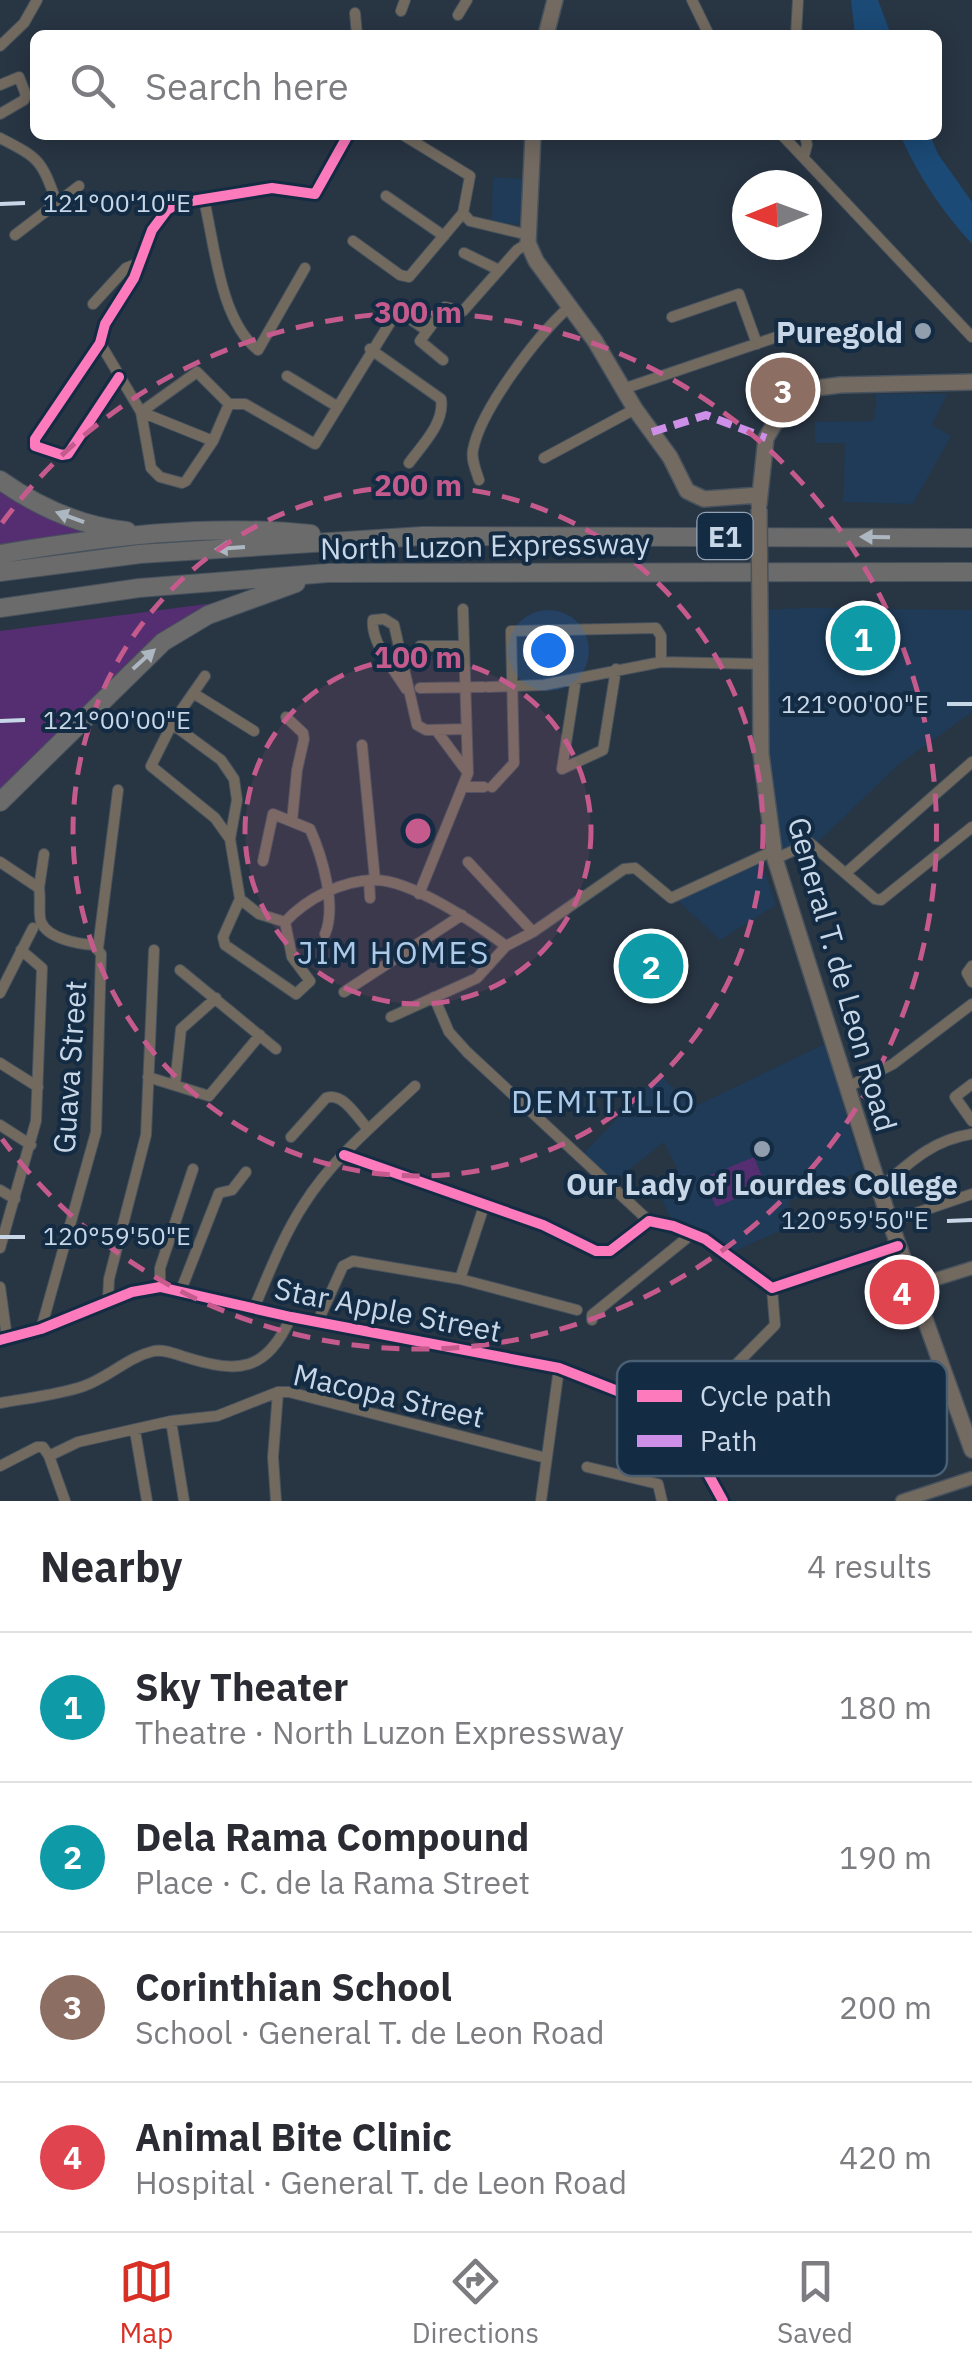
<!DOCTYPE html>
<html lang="en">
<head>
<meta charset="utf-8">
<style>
	:root { --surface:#fff; --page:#f7f7f7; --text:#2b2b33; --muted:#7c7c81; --line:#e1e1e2; --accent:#d93025 }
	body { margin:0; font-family:"IBM Plex Sans",sans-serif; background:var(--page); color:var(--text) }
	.compass { position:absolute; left:732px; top:170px; width:90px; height:90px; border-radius:50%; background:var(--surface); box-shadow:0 5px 25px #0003; rotate:269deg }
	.you { position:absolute; left:548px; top:650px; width:35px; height:35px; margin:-25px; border:8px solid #fff; border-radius:50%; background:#1a73e8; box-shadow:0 0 0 15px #1a73e833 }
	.badge { display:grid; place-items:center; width:65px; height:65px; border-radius:50%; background:var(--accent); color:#fff; font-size:32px; font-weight:700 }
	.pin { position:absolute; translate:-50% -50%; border:5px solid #fff; box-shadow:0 2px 10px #0006 }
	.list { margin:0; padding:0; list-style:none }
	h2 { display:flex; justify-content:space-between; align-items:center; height:130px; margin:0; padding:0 40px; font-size:42px }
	h2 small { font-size:32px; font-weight:400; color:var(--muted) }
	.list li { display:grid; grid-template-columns:65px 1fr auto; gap:30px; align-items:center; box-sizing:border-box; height:150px; padding:0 40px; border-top:2px solid var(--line) }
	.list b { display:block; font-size:38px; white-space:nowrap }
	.list p { margin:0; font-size:32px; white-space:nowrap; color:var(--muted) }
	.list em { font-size:32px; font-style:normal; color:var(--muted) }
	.icon { flex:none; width:55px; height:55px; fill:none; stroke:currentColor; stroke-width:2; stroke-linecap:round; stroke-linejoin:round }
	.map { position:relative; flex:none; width:972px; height:1501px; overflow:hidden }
	.search { position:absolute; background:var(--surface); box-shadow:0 5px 25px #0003; left:30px; right:30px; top:30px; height:110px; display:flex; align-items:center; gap:25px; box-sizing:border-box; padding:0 35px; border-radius:15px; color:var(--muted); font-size:38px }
	.sheet { height:730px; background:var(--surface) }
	nav { display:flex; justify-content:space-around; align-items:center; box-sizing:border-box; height:140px; border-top:2px solid var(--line); background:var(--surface); font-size:28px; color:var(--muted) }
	nav a { display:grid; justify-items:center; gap:5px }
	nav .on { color:var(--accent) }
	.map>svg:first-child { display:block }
	.built { fill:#1f3b57 }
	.green { fill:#552e71 }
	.water { fill:#1b4a76 }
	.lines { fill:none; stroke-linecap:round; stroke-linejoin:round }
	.minor-casing { stroke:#47525e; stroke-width:12 }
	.tertiary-casing { stroke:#47525e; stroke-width:15 }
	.secondary-casing { stroke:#47525e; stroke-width:18 }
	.motorway-casing { stroke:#47525e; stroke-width:20 }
	.minor { stroke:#726a5f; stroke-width:10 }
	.tertiary { stroke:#726a5f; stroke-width:12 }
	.secondary { stroke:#736b62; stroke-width:15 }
	.motorway { stroke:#6a6b6a; stroke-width:18 }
	.secondary-bridge-casing { stroke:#47525e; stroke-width:18; stroke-linecap:butt }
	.secondary-bridge { stroke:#736b62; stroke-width:15 }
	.quiet { stroke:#ce8fe9; stroke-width:8; stroke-dasharray:15 8; stroke-linecap:butt }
	.cycleway-casing { stroke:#132b43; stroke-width:16 }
	.cycleway { stroke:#fd7abc; stroke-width:10 }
	.oneway { fill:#acb7c2 }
	.ticks { fill:none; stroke:#c8d7e7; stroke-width:4 }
	.ring { fill:none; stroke:#c45b8c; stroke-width:5; stroke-dasharray:18 12 }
	.poi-dot { fill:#909eae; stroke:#132b43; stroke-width:4 }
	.labels { text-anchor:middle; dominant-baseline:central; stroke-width:8; stroke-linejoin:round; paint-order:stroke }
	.shield { fill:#132b43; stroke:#92a3b6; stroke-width:2.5 }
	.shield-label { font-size:28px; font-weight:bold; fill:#c8d7e7 }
	.poi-label { font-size:30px; font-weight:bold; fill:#c8d7e7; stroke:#132b43; text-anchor:end }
	.street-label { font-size:30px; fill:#c8d7e7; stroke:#132b43 }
	.neighbourhood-label { font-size:32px; letter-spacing:2.5px; fill:#acc9e8; stroke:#132b43 }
	.key { fill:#132b43; stroke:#495f74; stroke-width:2.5 }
	.key-label { font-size:28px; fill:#c8d7e7 }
	.ticks-label { font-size:25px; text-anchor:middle; fill:#c8d7e7; stroke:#132b43; stroke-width:8; stroke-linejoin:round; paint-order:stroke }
	.centre { fill:#c45b8c; stroke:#132b43; stroke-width:5 }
	.ring-label { font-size:30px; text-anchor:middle; font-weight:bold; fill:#c45b8c; stroke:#132b43; stroke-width:8; stroke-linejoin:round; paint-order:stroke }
</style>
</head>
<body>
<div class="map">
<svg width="972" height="1501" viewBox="0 0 972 1501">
	<rect width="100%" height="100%" fill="#283543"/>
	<!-- built -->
	<path class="built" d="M493 177 523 179 521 224 491 222Z
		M876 394H947L932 425 951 436 913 504 843 502 845 443H815V422L874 421Z
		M803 608 972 610V712L898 765 817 843 813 840 781 853 768 764 766 610Z
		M761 860 776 905 720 940 677 900Z
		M825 1044 862 1170 788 1202 797 1223 726 1255 674 1225 654 1183 679 1172 664 1142 611 1184 581 1156 660 1074 691 1108Z"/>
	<!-- green -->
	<path class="green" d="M0 488 96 534 0 550Z
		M230 601 207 611 0 794V631Z
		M754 1157 766 1186 716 1207 703 1178Z"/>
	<!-- water -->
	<path class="water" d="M851 0H878L891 35H855Z
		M900 135H930L938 154 972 202V244C942 212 918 175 900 135Z"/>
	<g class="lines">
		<defs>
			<path id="minor" d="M692 0 709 35
				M401 11 405 0
				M355 13 357 35
				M458 15 467 0
				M796 35 798 0
				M0 46 24 23 37 0
				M0 85 19 77 26 95 24 100 0 114
				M403 135 470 176 463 213 470 221 529 235
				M782 135 972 337
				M0 138C41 159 41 160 57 203
				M804 156 807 145 805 135
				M386 196 444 236
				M204 200C215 246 220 320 258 350L305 268
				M15 235 79 186
				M353 241 400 275 409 277 463 213
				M464 253 499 270
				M93 304 126 268 139 263
				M672 317 739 294 757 344
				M100 343 141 412 151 468 160 477 182 483 186 481 213 441 229 404
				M370 349 441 399C445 423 422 445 409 463
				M443 360 420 341 445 307 463 311 517 250 528 243
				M287 376 338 407
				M119 377 68 454 62 455 35 446V439L100 343 105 324 134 278 152 230 167 210 179 203 272 188 315 194 348 135
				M623 389 797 330
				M229 404H245L315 444 396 313 400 312 426 330
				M141 412 197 372 229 404
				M141 412 213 441
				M544 458 635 409
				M479 480C476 470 471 460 473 450 480 410 538 335 568 308
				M420 646H464
				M205 676 173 722 151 766 215 818 230 839
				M488 687 544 685 661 662 760 664
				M420 688 483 687
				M406 689C395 671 370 641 373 620L384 619 394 625 417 725 426 730 466 729
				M193 693 254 731
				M286 717 303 733 304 739 297 770 292 821
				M172 724 221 760 234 779 237 800 230 839 240 899 259 914 285 922
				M436 730 468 773
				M362 745 375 880
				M562 769 603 750 616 669
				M562 769 576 679
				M465 787H484
				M492 787 514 763 511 631 656 628 661 636V662
				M775 859 810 843 875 899 881 900 972 827
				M263 861 273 814 310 829C322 856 337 906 325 934
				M0 862 39 888C41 899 38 913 41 922 48 939 79 944 94 945L101 954 96 1132 41 1329
				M468 862 533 932
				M847 872 972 762
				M369 880 370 898
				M39 888 44 854
				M419 894 468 773 463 609
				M240 899 223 937 225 945 296 994 310 981 292 957 285 922
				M285 922C306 899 342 880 375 880 411 880 477 924 506 946
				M98 948 118 790
				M972 966 967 973 972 982
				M180 970 276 1049
				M344 992 462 915
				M0 993 33 928
				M434 997 449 1032 467 1052 649 1221
				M391 1017 477 978 506 946 533 932 624 869 635 868 671 898 773 851
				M0 1063 38 1087
				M148 1077 209 1096 260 1035
				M175 1084 181 1029 216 998
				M972 1084 955 1097 972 1121
				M846 1088 893 1064 972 1004
				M0 1125 31 1145
				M291 1137 326 1098C343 1092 356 1116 368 1129
				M344 1155 543 1225 596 1251H610L649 1221 673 1226 705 1239 772 1288 898 1246
				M879 1189C909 1163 932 1140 972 1134
				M0 1190 15 1199
				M890 1222 972 1194
				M0 1248 36 1121 42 968 21 950
				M460 1279 484 1206
				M0 1287 7 1338
				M160 1287V1268L193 1169
				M181 1290 219 1193 232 1190 246 1172
				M108 1300 109 1279 146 1135 154 950
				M254 1308C269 1273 283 1236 304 1204 333 1158 376 1123 415 1086
				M592 1320V1315L693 1233
				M318 1321 343 1266 353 1261 460 1279 577 1310
				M0 1340 41 1329 132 1292 160 1287 291 1317 559 1368 620 1392 685 1442 697 1454 723 1501
				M710 1391 775 1325 772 1288
				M0 1403C28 1398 58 1395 84 1386 109 1377 128 1357 154 1351 164 1349 175 1354 185 1357 239 1374 266 1372 291 1317
				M171 1421 184 1501
				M135 1431 147 1501
				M49 1456 78 1442 171 1421 217 1416 278 1392H289L546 1458
				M49 1456 65 1501
				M0 1466 37 1447H43L49 1456
				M587 1467 658 1484 662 1501
				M276 1501 273 1457 278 1392
				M541 1501 559 1368"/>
			<path id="tertiary" d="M914 1286 972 1268
				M902 1501 972 1478"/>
			<path id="secondary" d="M546 35 555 0
				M533 135 528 243 536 261 595 341 635 409 670 457 687 491 704 499 760 495
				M759 504 766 438 784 408 801 395 817 388 840 385 972 382
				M760 610 761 754 775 859 889 1219 972 1450"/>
			<path id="motorway" d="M0 480C38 507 81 526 127 531
				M0 554C103 537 207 523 311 534
				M0 572 140 554 423 536 972 538
				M0 608 139 588 328 573 972 572
				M0 802 163 642 208 615 296 583"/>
		</defs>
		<!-- minor casing -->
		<use href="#minor" class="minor-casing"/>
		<!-- tertiary casing -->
		<use href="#tertiary" class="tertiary-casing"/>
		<!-- secondary casing -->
		<use href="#secondary" class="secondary-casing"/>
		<!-- motorway casing -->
		<use href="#motorway" class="motorway-casing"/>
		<!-- minor -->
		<use href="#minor" class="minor"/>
		<!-- tertiary -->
		<use href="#tertiary" class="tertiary"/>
		<!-- secondary -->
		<use href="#secondary" class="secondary"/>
		<!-- motorway -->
		<use href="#motorway" class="motorway"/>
		<defs>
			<path id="secondary-bridge" d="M759 509 760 610"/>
		</defs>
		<!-- secondary-bridge casing -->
		<use href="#secondary-bridge" class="secondary-bridge-casing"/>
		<!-- secondary-bridge -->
		<use href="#secondary-bridge" class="secondary-bridge"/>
		<!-- quiet -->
		<path class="quiet" d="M652 432 706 415 766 438"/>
		<defs>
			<path id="cycleway" d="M119 377 68 454 62 455 35 446V439L100 343 105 324 134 278 152 230 167 210 179 203 272 188 315 194 348 135
				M344 1155 543 1225 596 1251H610L649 1221 673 1226 705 1239 772 1288 898 1246
				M0 1340 41 1329 132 1292 160 1287 291 1317 559 1368 620 1392 685 1442 697 1454 723 1501"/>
		</defs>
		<!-- cycleway casing -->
		<use href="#cycleway" class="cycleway-casing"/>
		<!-- cycleway -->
		<use href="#cycleway" class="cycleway"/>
	</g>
	<!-- one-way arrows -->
	<defs><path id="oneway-solid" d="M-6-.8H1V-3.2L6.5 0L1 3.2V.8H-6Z" transform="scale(2.5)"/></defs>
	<g class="oneway">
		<use href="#oneway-solid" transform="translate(70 517) rotate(-160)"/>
		<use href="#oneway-solid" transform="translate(875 537) rotate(-179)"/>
		<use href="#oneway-solid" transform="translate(230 548) rotate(176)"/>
		<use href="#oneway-solid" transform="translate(144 659) rotate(-42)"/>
	</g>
	<!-- ticks -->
	<path class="ticks" d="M0 204 25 203M947 704H972M0 721 25 720M947 1221 972 1220M0 1237H25"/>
	<!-- distance rings -->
	<circle cx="418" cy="831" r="173" fill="#c45b8c" fill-opacity=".12"/>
	<g class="ring">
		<circle cx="418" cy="831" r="173"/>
		<circle cx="418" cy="831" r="345"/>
		<path d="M2 523A518 518 0 1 1 2 1139"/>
	</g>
	<!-- markers -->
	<g class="poi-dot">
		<circle cx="923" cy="331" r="10"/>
		<circle cx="762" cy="1149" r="10"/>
	</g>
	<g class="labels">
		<!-- shield labels -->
		<rect class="shield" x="697.5" y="513" width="55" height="46" rx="8"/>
		<g class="shield-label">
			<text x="725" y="536">E1</text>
		</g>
		<!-- poi labels -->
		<g class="poi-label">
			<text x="903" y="331">Puregold</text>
			<text x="762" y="1183" text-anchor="middle">Our Lady of Lourdes College</text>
		</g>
		<!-- street labels -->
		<g class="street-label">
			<text transform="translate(485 545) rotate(-1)">North Luzon Expressway</text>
			<text transform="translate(843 974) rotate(74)">General T. de Leon Road</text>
			<text transform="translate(69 1067) rotate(-86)">Guava Street</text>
			<text transform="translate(388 1309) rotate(11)">Star Apple Street</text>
			<text transform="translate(389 1395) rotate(13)">Macopa Street</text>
		</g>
		<!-- neighbourhood labels -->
		<g class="neighbourhood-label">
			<text x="394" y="952">JIM HOMES</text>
			<text x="604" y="1101">DEMITILLO</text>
		</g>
	</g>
	<!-- legend -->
	<rect x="617" y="1361" width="330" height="115" rx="15" class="key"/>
	<rect x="637" y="1390" width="45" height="12" fill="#fd7abc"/>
	<rect x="637" y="1435" width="45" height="12" fill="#ce8fe9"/>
	<g class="key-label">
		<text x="700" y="1406">Cycle path</text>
		<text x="700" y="1451">Path</text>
	</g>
	<g class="ticks-label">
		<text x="117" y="212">121°00'10"E</text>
		<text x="855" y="713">121°00'00"E</text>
		<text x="117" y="729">121°00'00"E</text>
		<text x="855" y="1229">120°59'50"E</text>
		<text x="117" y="1245">120°59'50"E</text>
	</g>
	<circle cx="418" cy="831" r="15" class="centre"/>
	<g class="ring-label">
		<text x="418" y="323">300 m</text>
		<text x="418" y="496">200 m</text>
		<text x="418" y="668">100 m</text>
	</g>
</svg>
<svg class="compass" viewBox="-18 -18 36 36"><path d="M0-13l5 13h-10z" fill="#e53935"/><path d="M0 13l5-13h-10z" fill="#7c7c81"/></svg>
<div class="you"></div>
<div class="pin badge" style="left:863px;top:638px;background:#0f9aa8">1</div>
<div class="pin badge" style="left:651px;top:966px;background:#0f9aa8">2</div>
<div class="pin badge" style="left:783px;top:390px;background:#8d6e63">3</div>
<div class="pin badge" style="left:902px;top:1292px;background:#e0444e">4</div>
<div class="search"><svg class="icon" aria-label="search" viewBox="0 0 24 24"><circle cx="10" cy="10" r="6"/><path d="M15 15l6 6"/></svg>Search here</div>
</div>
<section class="sheet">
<h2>Nearby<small>4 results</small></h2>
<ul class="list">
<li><span class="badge" style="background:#0f9aa8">1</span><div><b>Sky Theater</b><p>Theatre · North Luzon Expressway</p></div><em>180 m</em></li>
<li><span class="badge" style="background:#0f9aa8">2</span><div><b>Dela Rama Compound</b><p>Place · C. de la Rama Street</p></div><em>190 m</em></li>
<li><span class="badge" style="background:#8d6e63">3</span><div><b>Corinthian School</b><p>School · General T. de Leon Road</p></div><em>200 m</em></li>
<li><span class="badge" style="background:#e0444e">4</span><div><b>Animal Bite Clinic</b><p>Hospital · General T. de Leon Road</p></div><em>420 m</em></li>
</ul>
</section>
<nav>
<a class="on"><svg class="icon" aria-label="map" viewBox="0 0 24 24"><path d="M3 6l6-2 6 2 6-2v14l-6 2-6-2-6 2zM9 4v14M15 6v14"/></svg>Map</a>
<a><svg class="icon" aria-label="directions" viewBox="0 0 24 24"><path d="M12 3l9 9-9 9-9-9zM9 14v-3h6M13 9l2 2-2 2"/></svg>Directions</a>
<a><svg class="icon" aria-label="saved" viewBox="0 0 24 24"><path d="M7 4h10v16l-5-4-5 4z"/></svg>Saved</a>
</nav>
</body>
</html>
